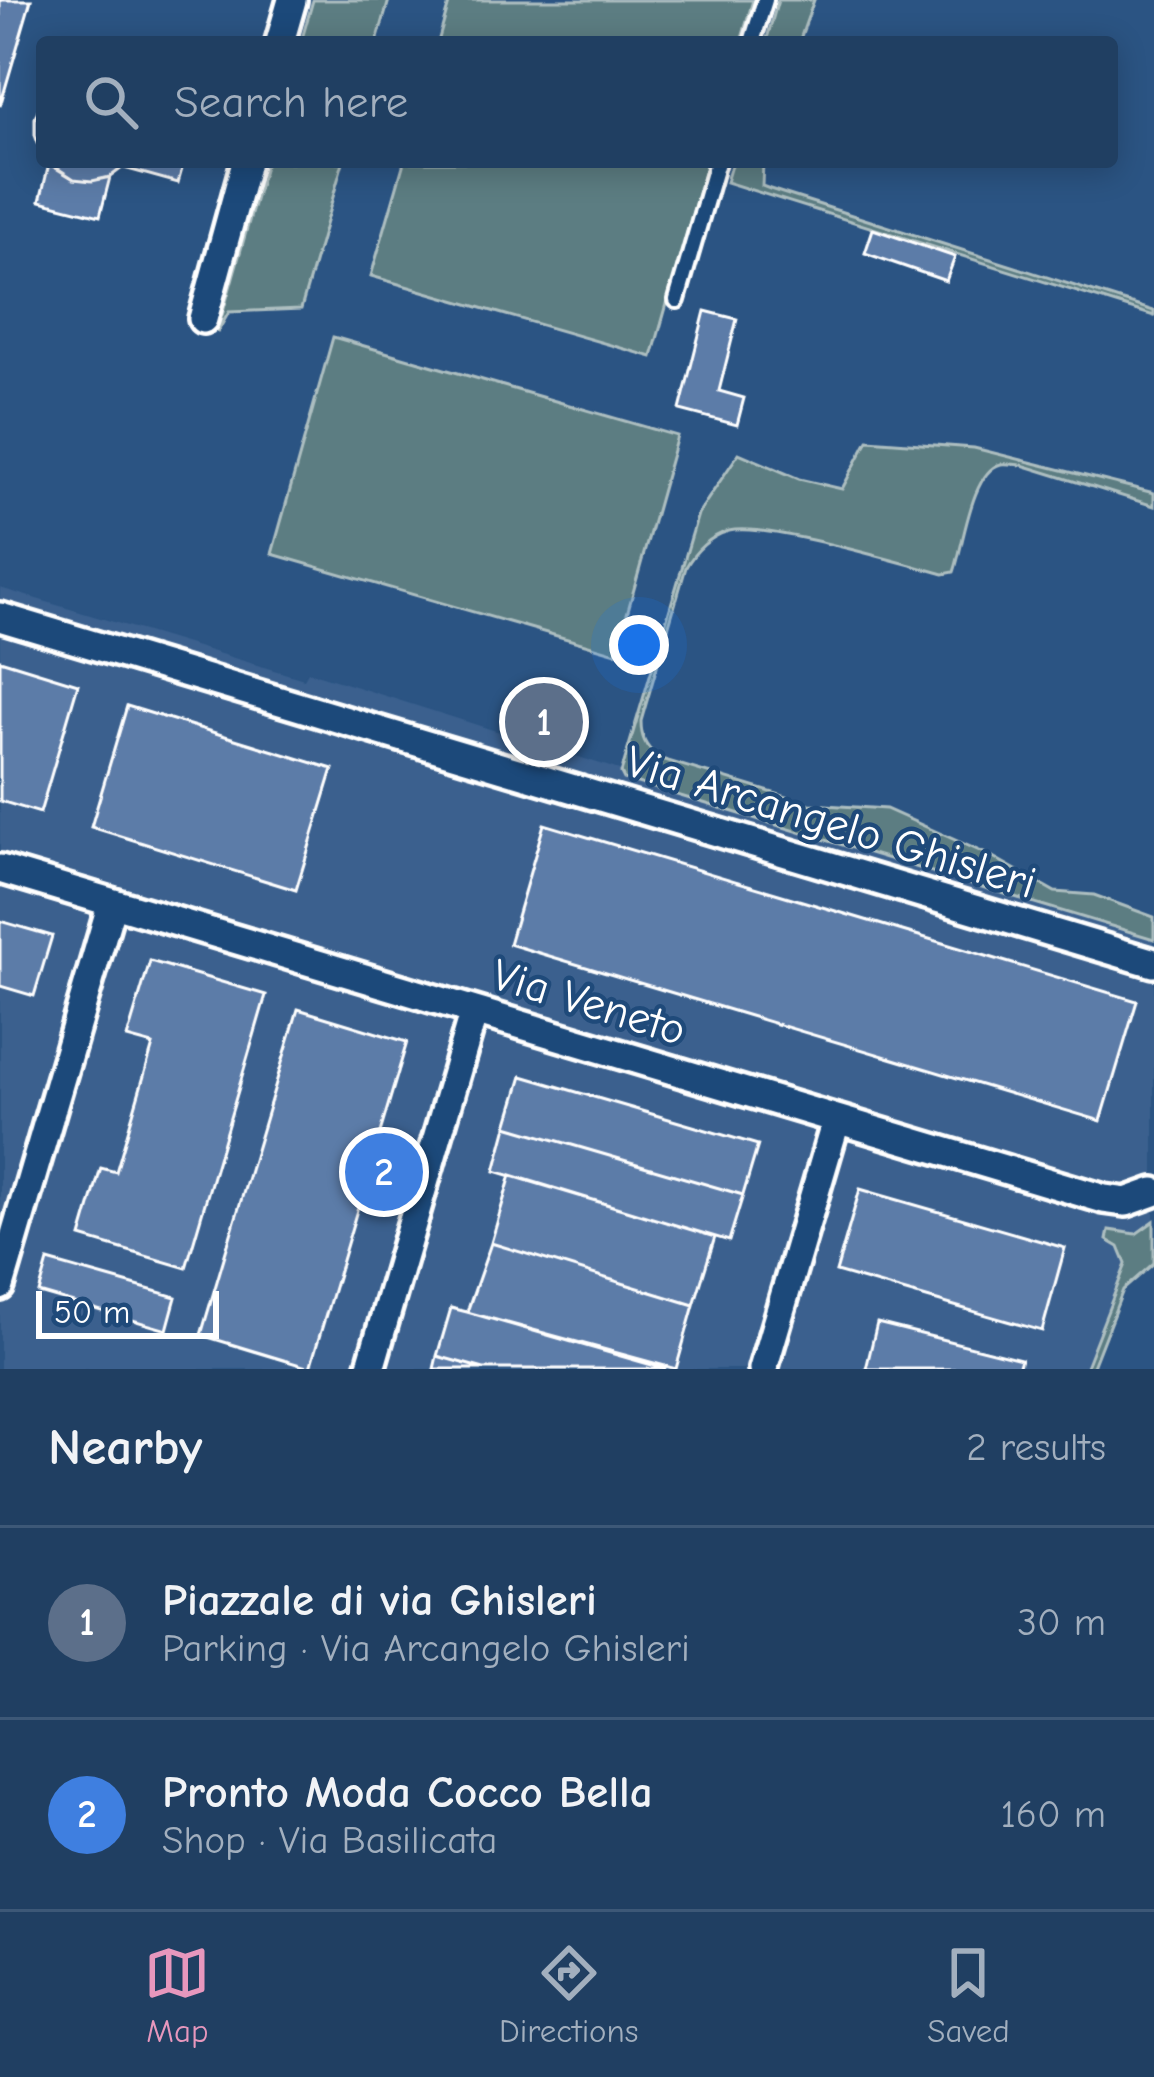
<!DOCTYPE html>
<html lang="en">
<head>
<meta charset="utf-8">
<style>
	:root { --surface:#203f62; --page:#2d4a6b; --text:#f1f3f6; --muted:#a2afbe; --line:#3d5877; --accent:#e797bd }
	body { margin:0; font-family:"Comic Neue",sans-serif; background:var(--page); color:var(--text) }
	.scale { position:absolute; left:36px; bottom:30px; width:183px; box-sizing:border-box; padding-left:12px; border:6px solid #fff; border-top:0; font-size:33px; line-height:42px; white-space:nowrap; color:#fff; -webkit-text-stroke:9px #1f4a7a; paint-order:stroke }
	.you { position:absolute; left:639px; top:645px; width:42px; height:42px; margin:-30px; border:9px solid #fff; border-radius:50%; background:#1a73e8; box-shadow:0 0 0 18px #1a73e833 }
	.badge { display:grid; place-items:center; width:78px; height:78px; border-radius:50%; background:var(--accent); color:#fff; font-size:39px; font-weight:700 }
	.pin { position:absolute; translate:-50% -50%; border:6px solid #fff; box-shadow:0 3px 12px #0006 }
	.list { margin:0; padding:0; list-style:none }
	h2 { display:flex; justify-content:space-between; align-items:center; height:156px; margin:0; padding:0 48px; font-size:51px }
	h2 small { font-size:39px; font-weight:400; color:var(--muted) }
	.list li { display:grid; grid-template-columns:78px 1fr auto; gap:36px; align-items:center; box-sizing:border-box; height:192px; padding:0 48px; border-top:3px solid var(--line) }
	.list b { display:block; font-size:45px; white-space:nowrap }
	.list p { margin:0; font-size:39px; white-space:nowrap; color:var(--muted) }
	.list em { font-size:39px; font-style:normal; color:var(--muted) }
	.icon { flex:none; width:66px; height:66px; fill:none; stroke:currentColor; stroke-width:2; stroke-linecap:round; stroke-linejoin:round }
	.map { position:relative; flex:none; width:1154px; height:1369px; overflow:hidden }
	.search { position:absolute; background:var(--surface); box-shadow:0 6px 30px #0003; left:36px; right:36px; top:36px; height:132px; display:flex; align-items:center; gap:30px; box-sizing:border-box; padding:0 42px; border-radius:12px; color:var(--muted); font-size:45px }
	.sheet { height:540px; background:var(--surface) }
	nav { display:flex; justify-content:space-around; align-items:center; box-sizing:border-box; height:168px; border-top:3px solid var(--line); background:var(--surface); font-size:33px; color:var(--muted) }
	nav a { display:grid; justify-items:center; gap:6px }
	nav .on { color:var(--accent) }
	.map>svg:first-child { display:block }
	.built { fill:#3a608e }
	.green { fill:#5b7d82; stroke:#adbec0; stroke-width:3 }
	.building { fill:#5c7ba8; stroke:#fff; stroke-width:3 }
	.lines { fill:none; stroke-linecap:round; stroke-linejoin:round }
	.lane-casing { stroke:#fff; stroke-width:22 }
	.street-casing { stroke:#fff; stroke-width:36 }
	.lane { stroke:#1f4a7a; stroke-width:14 }
	.street { stroke:#1f4a7a; stroke-width:27 }
	.labels { text-anchor:middle; dominant-baseline:central; stroke-width:9; stroke-linejoin:round; paint-order:stroke }
	.street-label { font-size:45px; fill:#fff; stroke:#1f4a7a }
</style>
</head>
<body>
<div class="map">
<svg width="1154" height="1369" viewBox="0 0 1154 1369">
	<rect width="100%" height="100%" fill="#2b5483"/>
	<filter id="ink" filterUnits="userSpaceOnUse"><feTurbulence type="fractalNoise" baseFrequency=".00833" numOctaves="2"/><feDisplacementMap in="SourceGraphic" scale="24" xChannelSelector="R" yChannelSelector="G"/><feConvolveMatrix kernelMatrix="1 2 1 2 8 2 1 2 1" color-interpolation-filters="sRGB"/></filter>
	<g filter="url(#ink)">
		<!-- built -->
		<path class="built" d="M0 588 304 679 308 672 316 674 1154 939V1221L1136 1234 1084 1369H0Z"/>
		<!-- green -->
		<path class="green" d="M313 0H389L377 42H301Z
			M450 0H753L741 42H438Z
			M778 0H814L799 42H766Z
			M266 162H343L301 309 229 312 217 333Z
			M404 162H707L652 357 371 276Z
			M732 162H763L762 186 770 189 1154 311V316L726 182Z
			M333 337 677 436 616 653 272 554Z
			M868 440 974 448 1154 493V506L1022 465C1015 465 1008 463 1001 464 971 471 963 548 954 572L944 574C901 563 765 522 729 531 710 536 695 551 686 567L641 721C641 738 645 746 658 758L810 804 886 809 993 857 1055 892 1094 895 1154 917V939L624 779 621 773 698 514 739 453 799 479 842 489Z
			M1154 1221V1263L1123 1290 1092 1369H1085L1126 1264 1119 1247 1107 1240 1109 1230 1136 1234Z"/>
		<!-- building -->
		<path class="building" d="M0 0H31L0 106Z
			M42 99V154L35 135V118Z
			M48 162H130L110 177 92 181 74 179Z
			M130 162H184L178 183 124 168Z
			M49 164 74 179 92 181 110 177 100 216 40 201Z
			M873 229 955 257 946 281 865 253Z
			M705 311 737 319 719 391 744 398 737 425 680 410Z
			M0 660 78 684 40 813 0 801Z
			M127 706 333 769 296 890 91 827Z
			M544 824 1137 1001 1101 1121 509 944Z
			M0 921 52 936 34 996 0 986Z
			M150 961 266 995 186 1268 81 1237 101 1168 116 1172 153 1045 127 1038Z
			M298 1009 407 1042 310 1368 201 1335Z
			M522 1076 758 1145 743 1195 507 1126Z
			M507 1126 743 1195 729 1241 495 1171Z
			M511 1175 715 1237 694 1305 491 1243Z
			M860 1189 1065 1248 1042 1331 836 1272Z
			M491 1243 694 1305 676 1369 467 1312Z
			M48 1261 176 1297 167 1330 39 1293Z
			M451 1308 467 1312 666 1369H484L437 1356Z
			M877 1323 1021 1359 1018 1369H866Z
			M437 1356 484 1369H434Z"/>
		<g class="lines">
			<defs>
				<path id="lane" d="M752 42 765 0
					M677 300 717 162"/>
				<path id="street" d="M280 42 292 0
					M203 319 246 162
					M0 617 1154 963
					M0 869 1104 1199 1126 1202 1154 1192
					M0 1286 112 903
					M370 1369 474 1011
					M763 1369 836 1121"/>
			</defs>
			<!-- lane casing -->
			<use href="#lane" class="lane-casing"/>
			<!-- street casing -->
			<use href="#street" class="street-casing"/>
			<!-- lane -->
			<use href="#lane" class="lane"/>
			<!-- street -->
			<use href="#street" class="street"/>
		</g>
	</g>
	<g class="labels">
		<!-- street labels -->
		<g class="street-label">
			<text transform="translate(831 822) rotate(17)">Via Arcangelo Ghisleri</text>
			<text transform="translate(589 1002) rotate(17)">Via Veneto</text>
		</g>
	</g>
</svg>
<div class="scale">50 m</div>
<div class="you"></div>
<div class="pin badge" style="left:544px;top:722px;background:#5c6f8a">1</div>
<div class="pin badge" style="left:384px;top:1172px;background:#3f7fe0">2</div>
<div class="search"><svg class="icon" aria-label="search" viewBox="0 0 24 24"><circle cx="10" cy="10" r="6"/><path d="M15 15l6 6"/></svg>Search here</div>
</div>
<section class="sheet">
<h2>Nearby<small>2 results</small></h2>
<ul class="list">
<li><span class="badge" style="background:#5c6f8a">1</span><div><b>Piazzale di via Ghisleri</b><p>Parking · Via Arcangelo Ghisleri</p></div><em>30 m</em></li>
<li><span class="badge" style="background:#3f7fe0">2</span><div><b>Pronto Moda Cocco Bella</b><p>Shop · Via Basilicata</p></div><em>160 m</em></li>
</ul>
</section>
<nav>
<a class="on"><svg class="icon" aria-label="map" viewBox="0 0 24 24"><path d="M3 6l6-2 6 2 6-2v14l-6 2-6-2-6 2zM9 4v14M15 6v14"/></svg>Map</a>
<a><svg class="icon" aria-label="directions" viewBox="0 0 24 24"><path d="M12 3l9 9-9 9-9-9zM9 14v-3h6M13 9l2 2-2 2"/></svg>Directions</a>
<a><svg class="icon" aria-label="saved" viewBox="0 0 24 24"><path d="M7 4h10v16l-5-4-5 4z"/></svg>Saved</a>
</nav>
</body>
</html>
